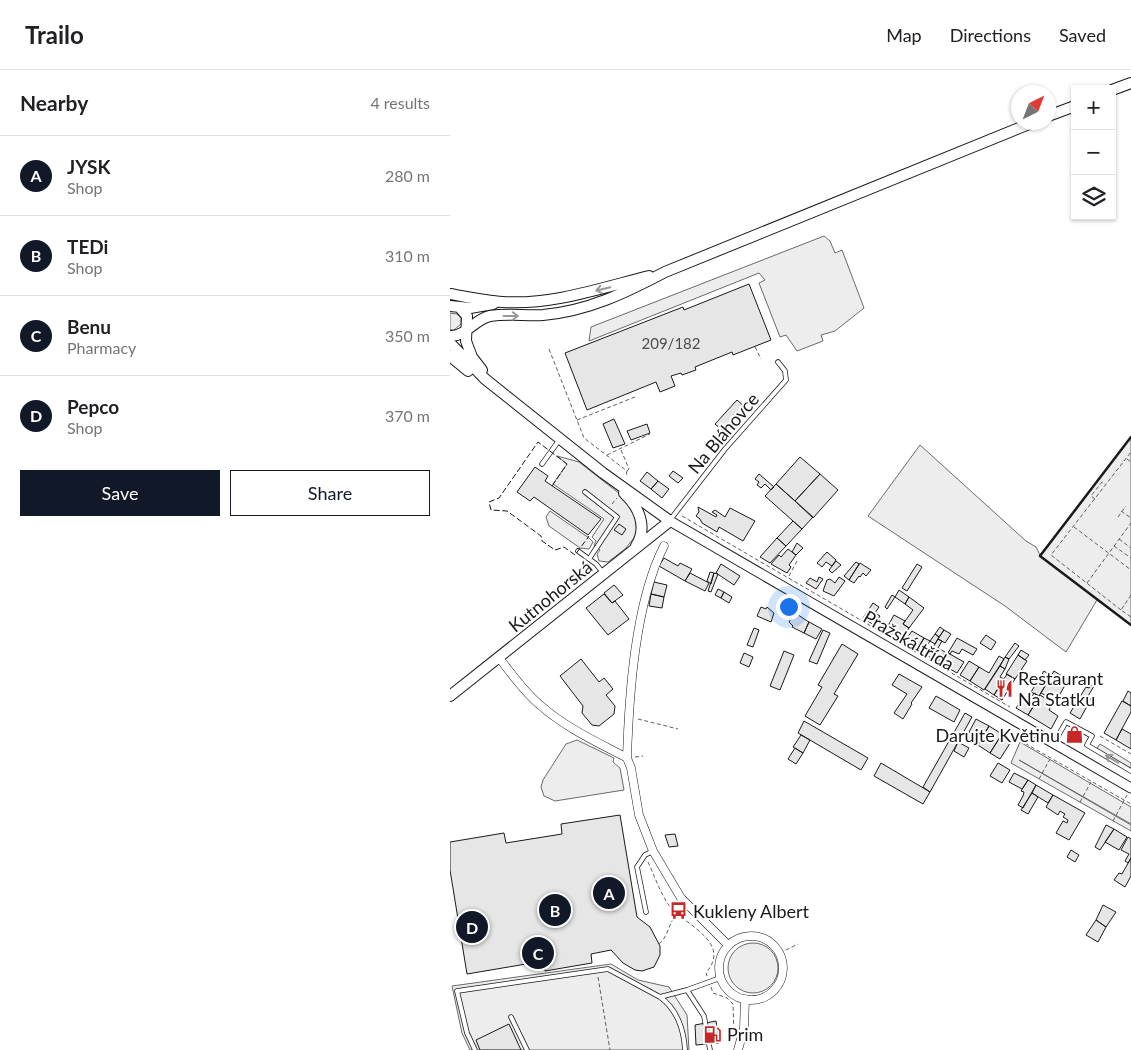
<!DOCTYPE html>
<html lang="en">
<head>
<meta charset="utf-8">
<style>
	:root { --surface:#fff; --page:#f2f2f2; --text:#202124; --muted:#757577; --line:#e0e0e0; --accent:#111827 }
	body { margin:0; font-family:Lato,sans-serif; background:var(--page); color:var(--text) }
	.controls { position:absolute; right:15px; top:15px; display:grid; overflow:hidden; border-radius:0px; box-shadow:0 1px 4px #0004 }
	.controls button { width:45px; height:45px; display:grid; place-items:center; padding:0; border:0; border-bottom:1px solid var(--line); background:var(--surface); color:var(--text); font:25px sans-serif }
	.compass { position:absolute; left:561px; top:15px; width:45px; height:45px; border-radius:50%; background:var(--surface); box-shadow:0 1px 4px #0004; rotate:42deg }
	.you { position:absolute; left:338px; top:536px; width:18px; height:18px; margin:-12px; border:4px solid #fff; border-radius:50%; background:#1a73e8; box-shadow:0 0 0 8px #1a73e833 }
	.badge { display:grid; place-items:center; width:32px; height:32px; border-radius:50%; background:var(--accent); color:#fff; font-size:16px; font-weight:700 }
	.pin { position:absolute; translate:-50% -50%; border:2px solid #fff; box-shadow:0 1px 5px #0006 }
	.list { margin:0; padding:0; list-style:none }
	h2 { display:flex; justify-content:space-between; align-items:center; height:65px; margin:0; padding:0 20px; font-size:21px }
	h2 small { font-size:16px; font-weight:400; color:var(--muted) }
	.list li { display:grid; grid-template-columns:32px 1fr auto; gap:15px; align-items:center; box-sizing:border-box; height:80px; padding:0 20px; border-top:1px solid var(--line) }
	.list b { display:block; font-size:19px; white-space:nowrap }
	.list p { margin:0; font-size:16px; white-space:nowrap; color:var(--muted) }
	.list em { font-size:16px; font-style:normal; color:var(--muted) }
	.actions { display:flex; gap:10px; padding:15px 20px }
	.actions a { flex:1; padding:11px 0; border:1px solid var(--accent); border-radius:0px; text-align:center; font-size:18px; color:var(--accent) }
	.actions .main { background:var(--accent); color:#fff }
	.icon { flex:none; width:28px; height:28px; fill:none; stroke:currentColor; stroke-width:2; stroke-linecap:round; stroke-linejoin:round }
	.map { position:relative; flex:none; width:681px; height:980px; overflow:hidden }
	header { display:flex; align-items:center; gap:30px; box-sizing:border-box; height:70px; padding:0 25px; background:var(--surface); border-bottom:1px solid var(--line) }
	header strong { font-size:24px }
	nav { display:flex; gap:28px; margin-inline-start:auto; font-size:18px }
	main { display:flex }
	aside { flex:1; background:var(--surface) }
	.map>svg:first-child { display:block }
	.built { fill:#ededed; stroke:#6a6a6a }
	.building { fill:#e6e6e6; stroke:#1a1a1a }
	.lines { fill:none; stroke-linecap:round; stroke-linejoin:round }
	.service-casing { stroke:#1a1a1a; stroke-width:5.5 }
	.minor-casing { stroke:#1a1a1a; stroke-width:9 }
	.tertiary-casing { stroke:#1a1a1a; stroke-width:11 }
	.secondary-casing { stroke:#1a1a1a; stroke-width:12 }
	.path { stroke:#5f5f5f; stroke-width:1; stroke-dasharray:4 2.5; stroke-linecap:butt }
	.service { stroke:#fff; stroke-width:4 }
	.minor { stroke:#fff; stroke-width:8 }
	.tertiary { stroke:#fff; stroke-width:9 }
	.secondary { stroke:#fff; stroke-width:10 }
	.fence { stroke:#1a1a1a; stroke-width:1; stroke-dasharray:6 2.5; stroke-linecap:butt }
	.wall { stroke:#1a1a1a; stroke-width:2.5 }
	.oneway { stroke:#989898 }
	.labels { text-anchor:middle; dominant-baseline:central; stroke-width:4; stroke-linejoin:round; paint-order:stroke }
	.number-label { font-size:15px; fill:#4d4d4d }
	.street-label { font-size:18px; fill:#1a1a1a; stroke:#fff }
	.poi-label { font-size:18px; fill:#1a1a1a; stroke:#fff; text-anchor:start }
</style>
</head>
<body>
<header>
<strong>Trailo</strong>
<nav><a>Map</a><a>Directions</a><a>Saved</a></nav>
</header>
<main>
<aside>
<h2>Nearby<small>4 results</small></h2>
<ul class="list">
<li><span class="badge">A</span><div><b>JYSK</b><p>Shop</p></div><em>280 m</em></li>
<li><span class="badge">B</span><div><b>TEDi</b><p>Shop</p></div><em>310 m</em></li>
<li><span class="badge">C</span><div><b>Benu</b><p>Pharmacy</p></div><em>350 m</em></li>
<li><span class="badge">D</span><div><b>Pepco</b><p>Shop</p></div><em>370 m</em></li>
</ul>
<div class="actions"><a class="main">Save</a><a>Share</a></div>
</aside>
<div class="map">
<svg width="681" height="980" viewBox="0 0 681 980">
	<rect width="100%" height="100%" fill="#fff"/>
	<!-- built -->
	<path class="built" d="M374 166 380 171 385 183 392 180 414 238 385 261 371 265 373 271 347 281 336 265 330 267 309 213 315 210 309 203 139 271 141 257Z
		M0 243 7 244 11 248V254L4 260H0Z
		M681 367V555L647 530 616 582 555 536 418 446 470 375 576 471 586 477 590 485Z
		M107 386 129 392 170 424 185 445 187 462 184 468 175 479 158 492 149 491 147 484 150 480 144 475 146 471 142 467 154 449 103 414 117 394Z
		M100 441 139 468 143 472 139 479 130 478 99 456 96 447Z
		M127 670 164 688 163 692 170 698 174 720 105 731 94 726 91 717 93 710 116 674Z
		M570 672 681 737V754L569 690 681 755V761L561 693Z
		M650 674 681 693V701L646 680Z
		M278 898a25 25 0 1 1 50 0a25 25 0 1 1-50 0Z
		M161 894 188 910 219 917 237 945 239 980H20L12 963 2 916Z"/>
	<!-- building -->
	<path class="building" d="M299 214 321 270 283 285 282 282 245 297 246 300 232 305 231 303 221 306 225 316 210 322 206 312 137 340 115 283 233 237 234 240Z
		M287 330 295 337 273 361 265 354Z
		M164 349 175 374 163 378 153 354Z
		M197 354 200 363 181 370 177 361Z
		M350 387 370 404 345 431 326 414Z
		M85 397 98 406 95 411 151 449 138 465 84 427 80 431 67 422Z
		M223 401 233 408 228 413 219 406Z
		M197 402 208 411 201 419 190 411Z
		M309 404 324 417 321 420 315 414 311 418 307 415 309 412 305 409Z
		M370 404 388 420 363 448 345 431Z
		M208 411 219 419 212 428 201 419Z
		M326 414 363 447 352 459 315 426Z
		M248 437 266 447 267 445 262 442 265 440 275 447 280 438 305 451 293 471 269 457 267 462 252 453 250 449 246 446 249 442Z
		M343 451 352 459 336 476 327 468Z
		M169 454 176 459 172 465 164 460Z
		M327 468 336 476 320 493 310 487Z
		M347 473 353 478 346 485 342 482Z
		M338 479 346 485 339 495 341 497 337 503 321 494 329 485 331 487Z
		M377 482 386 490 382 496 376 492 372 497 367 493Z
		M214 488 228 496 230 493 242 499 235 511 209 496Z
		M386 491 391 495 382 503 379 500Z
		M406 492 409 494 399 510 394 506Z
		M410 493 421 500 416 506 413 503 410 507 409 506 404 513 399 510Z
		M271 494 290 506 284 515 266 503Z
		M467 494 472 497 457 521 452 518Z
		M260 502 264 503 261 514 257 511Z
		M240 503 259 513 255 521 235 511Z
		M264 503 268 504 261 522 258 521Z
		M369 507 373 509 366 519 356 513 360 508 367 512Z
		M389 507 395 511 384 526 373 521 377 510 380 509 385 513Z
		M204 512 217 515 214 527 201 524Z
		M164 515 173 525 162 533 154 523Z
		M268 519 274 522 271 528 265 525Z
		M449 520 459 527 455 534 445 527Z
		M274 522 282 527 279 533 271 528Z
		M154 524 162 533 165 531 179 549 158 565 136 538Z
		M201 524 214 527 212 538 199 536Z
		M442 525 445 527 437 539 435 537Z
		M459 527 474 538 459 558 453 554 463 540 455 534Z
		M423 533 429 537 425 543 430 546 424 555 413 548Z
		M311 537 316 539 317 537 324 543 321 552 307 546Z
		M345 543 359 552 354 563 342 557 343 556 339 552Z
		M444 545 455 551 453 554 459 558 451 570 441 565 445 558 439 554Z
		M359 552 372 559 366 569 354 563Z
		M439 554 445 558 441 565 434 561Z
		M490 557 494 560 489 567 485 564Z
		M304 558 309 560 303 577 297 575Z
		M373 560 380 563 367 594 359 591Z
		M494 560 501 564 495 573 488 569Z
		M462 561 474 568 467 580 454 572Z
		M485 564 489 567 485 574 480 571Z
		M536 565 546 572 541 580 530 573Z
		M474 568 480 571 473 583 467 580Z
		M507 568 527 579 523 585 512 579 509 584 502 581 500 584 498 583Z
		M488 569 492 571 488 578 495 582 488 592 478 586Z
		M565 573 569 576 559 589 555 587Z
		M392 574 408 584 384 624 388 626 370 655 355 646 372 617 368 615Z
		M571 580 579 585 575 590 568 585Z
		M334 581 344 585 330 620 320 616Z
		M294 583 303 587 299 597 290 593Z
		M498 583 514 592 507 603 491 594Z
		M568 585 577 591 565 609 556 604Z
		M549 586 554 589 534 620 520 611 529 597 539 603Z
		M555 587 559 589 555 599 550 596Z
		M131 589 149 612 154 608 163 619 156 625 165 636 164 644 149 656 142 655 132 643 133 636 110 606Z
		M519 591 529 597 520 611 510 605Z
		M550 596 555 599 550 607 554 609 544 625 535 619Z
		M594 601 601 606 589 626 581 622Z
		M604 601 618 610 606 631 591 623Z
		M449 604 472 617 461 633 462 634 453 649 444 643 457 624 442 615Z
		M557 604 565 609 552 630 544 625Z
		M641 615 644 616 638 626 641 629 630 649 620 643 636 617 639 618Z
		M678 621 681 623V636L673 631Z
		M584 623 589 626 584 636 578 633Z
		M590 625 603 633 599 640 608 646 601 659 578 645Z
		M486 626 510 640 504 652 479 638Z
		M572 629 584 636 578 645 566 638Z
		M672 631 681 636V642L666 670 654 663Z
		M515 643 522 647 480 722 473 717Z
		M526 649 539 656 531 669 519 662Z
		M354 651 418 688 411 700 348 663Z
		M539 656 552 664 540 683 528 675Z
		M622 658 630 663 625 672 617 667Z
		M672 659 681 664V679L666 670Z
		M552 664 562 670 550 689 540 683Z
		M351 665 360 670 353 683 343 677Z
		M508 672 519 678 514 687 504 681Z
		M345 678 353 683 346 694 338 689Z
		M431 693 480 722 473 734 424 706Z
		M548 693 560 700 552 713 540 706Z
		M564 703 578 710 572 719 559 712Z
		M578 710 586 715 573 738 568 735 573 726 574 722 571 721Z
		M586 715 603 725 598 733 582 723Z
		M582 723 588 727 578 744 571 740Z
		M603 725 635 743 619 770 606 763 613 751 617 753 618 750 613 747 615 744 610 741 608 745 596 737Z
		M170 745 187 847 200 857 210 876V885L204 897 192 901 185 900 173 893 161 880 141 884 142 893 95 901 94 891 17 904 0 800V772L54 763 56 773 112 764 111 754Z
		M656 755 664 759 650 780 645 777Z
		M664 759 677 767 669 780 655 772Z
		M225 764 228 776 219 777 215 765Z
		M678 767 681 769V788L678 793 675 791 679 784 671 780Z
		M621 780 629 785 625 792 617 787Z
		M681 788V806L675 817 664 810 669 803 672 804Z
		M653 835 666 842 656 857 646 850Z
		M646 850 656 857 648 872 636 865Z
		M266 951 269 973 246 975 245 955Z
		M59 954 71 980H30L26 970Z"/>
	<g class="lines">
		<defs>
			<path id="service" d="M92 394 110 369
				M135 422 167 447 139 489
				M220 450 275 379 336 310 335 301 328 292
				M128 481 146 494 154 504
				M604 673 616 652 642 666 637 675 681 701
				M196 842 187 797 195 785 203 781
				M237 920 254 946 260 980
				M210 927C227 939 234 960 235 980
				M61 947 77 980
				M25 980 17 963 7 921 158 899 210 927 237 920 270 908"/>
			<path id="minor" d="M49 588C62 604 74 622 90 635 116 658 147 672 177 688L181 698 189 745 203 781 231 828 278 875
				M177 688C179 625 185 532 214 476
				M269 898a32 32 0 1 1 64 0a32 32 0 1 1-64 0Z
				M288 980 294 958 295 929"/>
			<path id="tertiary" d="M220 451 681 718"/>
			<path id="secondary" d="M662 20 681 13
				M598 46 625 36
				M0 224C17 227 35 231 53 232 103 235 151 218 199 206
				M0 236 20 238 43 234
				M10 238 17 246 16 271 22 287 32 300
				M0 266C15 267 25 249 40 246 57 243 76 246 93 245 138 241 175 223 215 202L584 52
				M0 273 35 309 153 403 220 451 0 626
				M0 286 18 301
				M174 423C189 437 198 457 186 476"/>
		</defs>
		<!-- service casing -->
		<use href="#service" class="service-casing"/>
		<!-- minor casing -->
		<use href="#minor" class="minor-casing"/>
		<!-- tertiary casing -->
		<use href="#tertiary" class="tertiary-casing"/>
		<!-- secondary casing -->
		<use href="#secondary" class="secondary-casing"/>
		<!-- path -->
		<path class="path" d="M305 277 311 289
			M99 279 134 368 177 401 176 407
			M127 350 185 327
			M171 380 179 399 177 401
			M157 385 200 364
			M677 389 681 392
			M645 429 641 426 652 412 655 414
			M162 434 167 428
			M671 441 681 448
			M232 446 560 637
			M668 447 676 436
			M624 457 681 500
			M669 469 681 478
			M664 476 681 488
			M339 506 348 489
			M637 513 681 453
			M681 525 671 540 681 547
			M671 540 601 485 681 382
			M188 649 228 659
			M650 666 681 684
			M564 667 681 734
			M185 687 193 686
			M589 709 600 689
			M630 732 641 712
			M663 751 677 725
			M198 792C204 805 210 822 218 834 233 855 283 871 256 903L257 906
			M209 874C218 867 219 853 226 844
			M330 883 348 874
			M148 907 160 980
			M261 917 263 923 277 928 283 934 284 963"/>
		<!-- service -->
		<use href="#service" class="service"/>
		<!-- minor -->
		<use href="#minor" class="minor"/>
		<!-- tertiary -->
		<use href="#tertiary" class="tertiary"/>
		<!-- secondary -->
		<use href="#secondary" class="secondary"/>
		<!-- fence -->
		<path class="fence" d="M102 416 117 394 88 372 49 428 39 432 41 440 57 441 87 463 91 466 92 471 105 480 114 477 125 485 139 466"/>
		<!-- wall -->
		<path class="wall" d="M681 367 590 486 681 555"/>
	</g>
	<!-- one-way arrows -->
	<defs><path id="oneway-shaft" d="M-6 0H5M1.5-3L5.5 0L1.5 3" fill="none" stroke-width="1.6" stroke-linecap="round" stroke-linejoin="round" transform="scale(1.25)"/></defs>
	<g class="oneway">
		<use href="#oneway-shaft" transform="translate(153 219) rotate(166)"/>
		<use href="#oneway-shaft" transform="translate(61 246)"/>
		<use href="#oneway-shaft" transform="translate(662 689) rotate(-149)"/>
	</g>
	<!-- icons -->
	<defs>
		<symbol id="restaurant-bare" viewBox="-9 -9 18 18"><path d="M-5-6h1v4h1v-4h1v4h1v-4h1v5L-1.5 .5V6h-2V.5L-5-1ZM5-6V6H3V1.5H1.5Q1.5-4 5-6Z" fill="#c62828" stroke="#fff" stroke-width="2.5" paint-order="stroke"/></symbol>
		<symbol id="shop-bare" viewBox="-9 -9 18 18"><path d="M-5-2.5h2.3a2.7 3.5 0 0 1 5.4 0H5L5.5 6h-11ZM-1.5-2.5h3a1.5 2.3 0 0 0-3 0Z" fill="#c62828" stroke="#fff" stroke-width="2.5" paint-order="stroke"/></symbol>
		<symbol id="bus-bare" viewBox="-9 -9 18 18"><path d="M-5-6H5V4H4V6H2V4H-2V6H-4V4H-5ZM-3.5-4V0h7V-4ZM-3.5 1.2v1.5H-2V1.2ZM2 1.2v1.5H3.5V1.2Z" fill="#c62828" stroke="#fff" stroke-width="2.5" paint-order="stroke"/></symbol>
		<symbol id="fuel-bare" viewBox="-9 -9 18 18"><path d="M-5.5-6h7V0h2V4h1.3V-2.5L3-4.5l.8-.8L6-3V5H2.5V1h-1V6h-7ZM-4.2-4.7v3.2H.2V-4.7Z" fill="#c62828" stroke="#fff" stroke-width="2.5" paint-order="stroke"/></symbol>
	</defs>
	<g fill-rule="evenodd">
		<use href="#restaurant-bare" x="542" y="606" width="25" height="25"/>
		<use href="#shop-bare" x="612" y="652" width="25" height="25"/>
		<use href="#bus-bare" x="216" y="828" width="25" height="25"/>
		<use href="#fuel-bare" x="250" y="952" width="25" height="25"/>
	</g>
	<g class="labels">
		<!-- number labels -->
		<g class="number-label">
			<text x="221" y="273">209/182</text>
		</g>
		<!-- street labels -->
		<g class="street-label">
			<text transform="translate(273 363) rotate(-50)">Na Bláhovce</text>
			<text transform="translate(100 526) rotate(-39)">Kutnohorská</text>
			<text transform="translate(459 570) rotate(30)">Pražská třída</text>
		</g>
		<!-- poi labels -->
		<g class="poi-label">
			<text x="568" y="608">Restaurant<tspan x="568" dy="21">Na Statku</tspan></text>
			<text x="610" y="665" text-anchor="end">Darujte Květinu</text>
			<text x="243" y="841">Kukleny Albert</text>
			<text x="277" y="964">Prim</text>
		</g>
	</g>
</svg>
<div class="controls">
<button>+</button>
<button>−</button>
<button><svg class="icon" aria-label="layers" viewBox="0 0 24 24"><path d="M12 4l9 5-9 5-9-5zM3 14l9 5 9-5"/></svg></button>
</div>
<svg class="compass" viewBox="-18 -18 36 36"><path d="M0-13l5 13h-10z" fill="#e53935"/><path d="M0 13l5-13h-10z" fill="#757577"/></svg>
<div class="you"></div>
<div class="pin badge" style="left:159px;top:823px">A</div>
<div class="pin badge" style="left:105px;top:840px">B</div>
<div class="pin badge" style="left:88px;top:883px">C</div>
<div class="pin badge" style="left:22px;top:857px">D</div>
</div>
</main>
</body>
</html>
